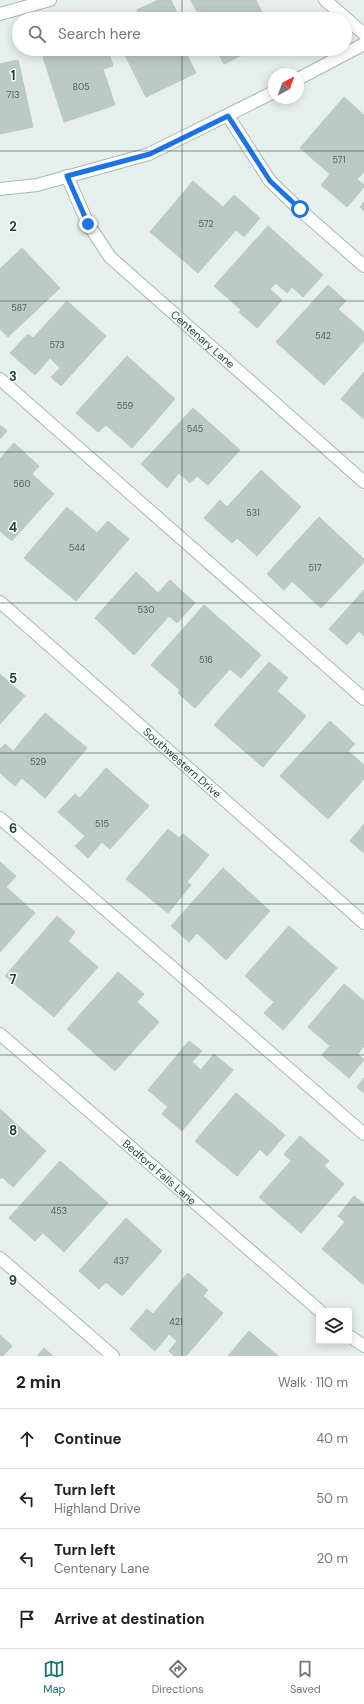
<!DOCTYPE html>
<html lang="en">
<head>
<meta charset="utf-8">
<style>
	:root { --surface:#fff; --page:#f6f6f6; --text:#222; --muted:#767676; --line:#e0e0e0; --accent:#0f766e }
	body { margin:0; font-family:"DM Sans",sans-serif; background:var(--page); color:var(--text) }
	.controls { position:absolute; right:12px; bottom:12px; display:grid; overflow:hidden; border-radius:4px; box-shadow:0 2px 10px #0003 }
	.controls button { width:36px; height:36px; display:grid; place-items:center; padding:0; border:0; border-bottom:1px solid var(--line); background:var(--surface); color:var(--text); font:20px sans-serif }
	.compass { position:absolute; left:268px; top:68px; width:36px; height:36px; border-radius:50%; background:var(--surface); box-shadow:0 2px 10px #0003; rotate:41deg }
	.stop { position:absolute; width:12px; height:12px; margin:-9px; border:3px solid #1a73e8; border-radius:50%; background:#fff }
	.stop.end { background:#1a73e8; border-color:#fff; box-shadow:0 1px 4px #0008 }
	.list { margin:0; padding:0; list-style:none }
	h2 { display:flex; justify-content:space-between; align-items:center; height:52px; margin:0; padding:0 16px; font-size:17px }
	h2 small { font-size:13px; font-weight:400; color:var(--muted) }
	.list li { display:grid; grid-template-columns:26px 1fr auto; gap:12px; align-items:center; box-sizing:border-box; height:60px; padding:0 16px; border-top:1px solid var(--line) }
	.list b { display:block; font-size:15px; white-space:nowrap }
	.list p { margin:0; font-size:13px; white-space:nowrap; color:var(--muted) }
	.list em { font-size:13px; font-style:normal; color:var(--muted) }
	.icon { flex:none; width:22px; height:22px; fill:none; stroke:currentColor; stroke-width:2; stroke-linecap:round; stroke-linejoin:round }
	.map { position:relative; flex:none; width:364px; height:1356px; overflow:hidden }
	.search { position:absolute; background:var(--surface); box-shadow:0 2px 10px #0003; left:12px; right:12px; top:12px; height:44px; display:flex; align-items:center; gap:10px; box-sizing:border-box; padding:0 14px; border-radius:22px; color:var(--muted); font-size:15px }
	.sheet { height:292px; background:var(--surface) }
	nav { display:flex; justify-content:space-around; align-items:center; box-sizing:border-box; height:56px; border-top:1px solid var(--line); background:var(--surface); font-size:11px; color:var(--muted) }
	nav a { display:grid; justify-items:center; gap:2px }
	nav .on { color:var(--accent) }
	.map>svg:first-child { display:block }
	.building { fill:#bbcac4; stroke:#b8c9c2 }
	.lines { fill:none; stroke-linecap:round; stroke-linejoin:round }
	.service-casing { stroke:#a8b8b2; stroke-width:14 }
	.minor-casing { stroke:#a8b8b2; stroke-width:14 }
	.tertiary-casing { stroke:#a8b8b2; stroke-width:14 }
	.service { stroke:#fff; stroke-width:12 }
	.minor { stroke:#fff; stroke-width:12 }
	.tertiary { stroke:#fff; stroke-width:12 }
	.route { stroke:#1a73e8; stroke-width:5 }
	.grid { fill:none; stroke:#24423a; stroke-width:1; stroke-opacity:0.55 }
	.labels { text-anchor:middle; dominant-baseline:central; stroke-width:3; stroke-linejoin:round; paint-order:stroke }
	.number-label { font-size:9px; fill:#4a645c }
	.street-label { font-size:11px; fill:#24423a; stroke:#f7fbf9 }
	.grid-label { font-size:13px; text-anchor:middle; font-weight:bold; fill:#24423a; stroke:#f7fbf9; stroke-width:3; stroke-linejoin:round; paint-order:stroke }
</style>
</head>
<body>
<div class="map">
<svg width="364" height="1356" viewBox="0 0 364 1356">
	<rect width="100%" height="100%" fill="#e6efeb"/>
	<!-- building -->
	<path class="building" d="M158 0H171L180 19H141L137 10Z
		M191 0H256L265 19H201Z
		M68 49H108L113 66 103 69 115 105 64 122 43 57Z
		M122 49H184L196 73 146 97Z
		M216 49H254L224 64Z
		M18 60 33 127 0 134V64Z
		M344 97 364 115V172L357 179 364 185V187L347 207 321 185 330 174 300 148Z
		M193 181 223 207 234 195 260 218 244 237 236 230 198 273 150 232Z
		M364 202V211L360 207Z
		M268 226 323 275 303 297 292 287 287 293 276 283 270 289 282 300 257 328 239 312 241 310 214 286Z
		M22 248 60 288 8 337 0 329V269Z
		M328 285 346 301 338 309 364 332V341L324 385 276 342Z
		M67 301 106 336 61 386 51 377 60 368 50 358 35 375 10 353 28 334 33 338Z
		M127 356 175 399 132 448 106 425 98 432 76 413Z
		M364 372V419L341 399Z
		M193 408 240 450 208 485 197 476 190 483 179 473 167 488 141 464Z
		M0 425 7 431 0 439Z
		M14 443 39 466 32 474 54 494 12 541 0 531V459Z
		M261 470 301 507 257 556 237 538 232 543 204 518 220 500 227 507Z
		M67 507 97 533 108 521 129 539 76 601 24 558Z
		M319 517 364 559V562L321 608 292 581 284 590 267 574Z
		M136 572 158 593 170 580 195 603 177 623 169 616 134 655 95 618Z
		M364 590V636L359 631 347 645 329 629Z
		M204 605 261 655 241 678 230 669 195 708 178 693 180 690 151 665Z
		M269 662 288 678 277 691 306 716 263 767 214 725Z
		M0 674 25 696 0 724Z
		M45 713 87 748 45 798 22 778 15 786 0 773V749L5 744 13 751Z
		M330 721 355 744 348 751 364 765V779L328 819 280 776Z
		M106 768 149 806 110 849 102 842 88 858 75 846 85 836 58 812 75 794 80 798Z
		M364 824V853L350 841Z
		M168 829 179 838 183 834 209 855 187 882 191 885 168 913 126 879Z
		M0 862 16 876 6 887 35 913 0 952Z
		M223 868 270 911 226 960 197 933 189 942 171 926Z
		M57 916 75 932 68 941 98 967 54 1017 5 976Z
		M289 926 337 968 283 1030 264 1013 274 1002 245 976Z
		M118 972 144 994 137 1002 159 1022 115 1071 67 1029Z
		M344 984 364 1001V1046L358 1054 364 1060 349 1078 322 1055 330 1046 308 1027Z
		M189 1041 202 1051 192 1062 201 1070 214 1054 233 1070 182 1131 162 1114 168 1107 148 1090Z
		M364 1078V1093L357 1087Z
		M236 1093 285 1135 267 1156 260 1149 237 1176 195 1141Z
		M0 1109 46 1151 13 1187 2 1177 0 1179Z
		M300 1136 329 1161 324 1166 344 1184 301 1233 259 1197 291 1161 284 1154Z
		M60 1161 108 1203 64 1252 43 1233 35 1241 9 1218Z
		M354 1196 364 1204V1285L322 1249 345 1222 338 1216Z
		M126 1218 162 1251 122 1296 106 1282 99 1289 79 1271Z
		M188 1273 208 1290 203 1296 223 1313 186 1356H174L169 1351 177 1341 169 1334 155 1351 130 1329 147 1309 153 1314Z
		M249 1331 278 1356H228Z
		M0 1335 12 1346 3 1356H0Z
		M44 1348 53 1356H37Z"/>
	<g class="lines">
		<defs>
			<path id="service" d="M0 14 50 0
				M228 116 270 181 299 209 364 266
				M0 379 364 699
				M0 818 364 1134
				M0 1258 113 1356"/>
			<g id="minor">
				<path d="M325 0 364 34"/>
				<path id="s1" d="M67 176 88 224 110 257 364 482"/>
				<path id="s2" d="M0 602 364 923"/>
				<path id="s3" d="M0 1034 320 1311"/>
				<path d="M349 1336 364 1346"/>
			</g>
			<path id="tertiary" d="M298 79 364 44
				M0 189 37 185 149 154 274 92"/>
		</defs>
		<!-- service casing -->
		<use href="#service" class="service-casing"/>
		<!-- minor casing -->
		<use href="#minor" class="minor-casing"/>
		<!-- tertiary casing -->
		<use href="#tertiary" class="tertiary-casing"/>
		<!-- service -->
		<use href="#service" class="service"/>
		<!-- minor -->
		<use href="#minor" class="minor"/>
		<!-- tertiary -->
		<use href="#tertiary" class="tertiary"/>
	</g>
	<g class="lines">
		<!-- route -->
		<path class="route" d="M88 224 67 176 150 154 228 116 270 181 300 209"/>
	</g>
	<!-- grid -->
	<path class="grid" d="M182 0V19M182 49V1356M0 151H364M0 301H364M0 452H364M0 603H364M0 753H364M0 904H364M0 1055H364M0 1205H364"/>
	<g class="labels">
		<!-- number labels -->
		<g class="number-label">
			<text x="81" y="87">805</text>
			<text x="13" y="95">713</text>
			<text x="339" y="160">571</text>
			<text x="206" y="224">572</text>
			<text x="19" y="308">587</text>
			<text x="323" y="336">542</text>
			<text x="57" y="345">573</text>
			<text x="125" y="406">559</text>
			<text x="195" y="429">545</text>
			<text x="22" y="484">560</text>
			<text x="253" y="513">531</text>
			<text x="77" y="548">544</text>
			<text x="315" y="568">517</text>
			<text x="146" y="610">530</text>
			<text x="206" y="660">516</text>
			<text x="38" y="762">529</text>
			<text x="102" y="824">515</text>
			<text x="59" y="1211">453</text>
			<text x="121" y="1261">437</text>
			<text x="176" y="1322">421</text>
		</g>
		<!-- street labels -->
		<g class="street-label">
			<text stroke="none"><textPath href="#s1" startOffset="216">Centenary Lane</textPath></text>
			<text stroke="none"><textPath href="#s2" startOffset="243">Southwestern Drive</textPath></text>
			<text stroke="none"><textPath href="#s3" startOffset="211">Bedford Falls Lane</textPath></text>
		</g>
	</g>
	<g class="grid-label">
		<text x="13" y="80">1</text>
		<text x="13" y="231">2</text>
		<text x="13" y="381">3</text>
		<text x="13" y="532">4</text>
		<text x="13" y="683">5</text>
		<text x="13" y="833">6</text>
		<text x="13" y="984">7</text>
		<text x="13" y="1135">8</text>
		<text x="13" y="1285">9</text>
	</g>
</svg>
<div class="controls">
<button><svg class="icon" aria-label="layers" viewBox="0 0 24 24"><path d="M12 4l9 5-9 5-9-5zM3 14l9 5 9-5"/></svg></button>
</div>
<svg class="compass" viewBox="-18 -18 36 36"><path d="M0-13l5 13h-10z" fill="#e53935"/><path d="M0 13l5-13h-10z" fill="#767676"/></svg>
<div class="stop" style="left:300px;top:209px"></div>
<div class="stop end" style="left:88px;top:224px"></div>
<div class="search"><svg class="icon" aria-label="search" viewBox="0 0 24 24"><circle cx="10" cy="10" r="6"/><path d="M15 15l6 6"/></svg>Search here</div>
</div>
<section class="sheet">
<h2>2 min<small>Walk · 110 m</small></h2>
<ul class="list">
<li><svg class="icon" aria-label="ahead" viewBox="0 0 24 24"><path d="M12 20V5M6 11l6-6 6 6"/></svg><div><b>Continue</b></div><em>40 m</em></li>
<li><svg class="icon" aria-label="left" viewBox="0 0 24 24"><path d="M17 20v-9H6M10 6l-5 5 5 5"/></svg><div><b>Turn left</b><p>Highland Drive</p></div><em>50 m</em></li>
<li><svg class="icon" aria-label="left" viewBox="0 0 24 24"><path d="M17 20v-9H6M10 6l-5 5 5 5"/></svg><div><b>Turn left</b><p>Centenary Lane</p></div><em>20 m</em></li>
<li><svg class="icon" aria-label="arrive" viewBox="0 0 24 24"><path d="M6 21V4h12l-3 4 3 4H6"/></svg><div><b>Arrive at destination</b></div></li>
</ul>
</section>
<nav>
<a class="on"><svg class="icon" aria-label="map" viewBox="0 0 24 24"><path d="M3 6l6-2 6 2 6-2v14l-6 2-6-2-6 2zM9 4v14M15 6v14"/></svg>Map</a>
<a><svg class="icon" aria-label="directions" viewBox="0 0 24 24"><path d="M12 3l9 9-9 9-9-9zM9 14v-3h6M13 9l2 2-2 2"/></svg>Directions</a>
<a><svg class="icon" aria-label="saved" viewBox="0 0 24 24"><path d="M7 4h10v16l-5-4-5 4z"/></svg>Saved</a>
</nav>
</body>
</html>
